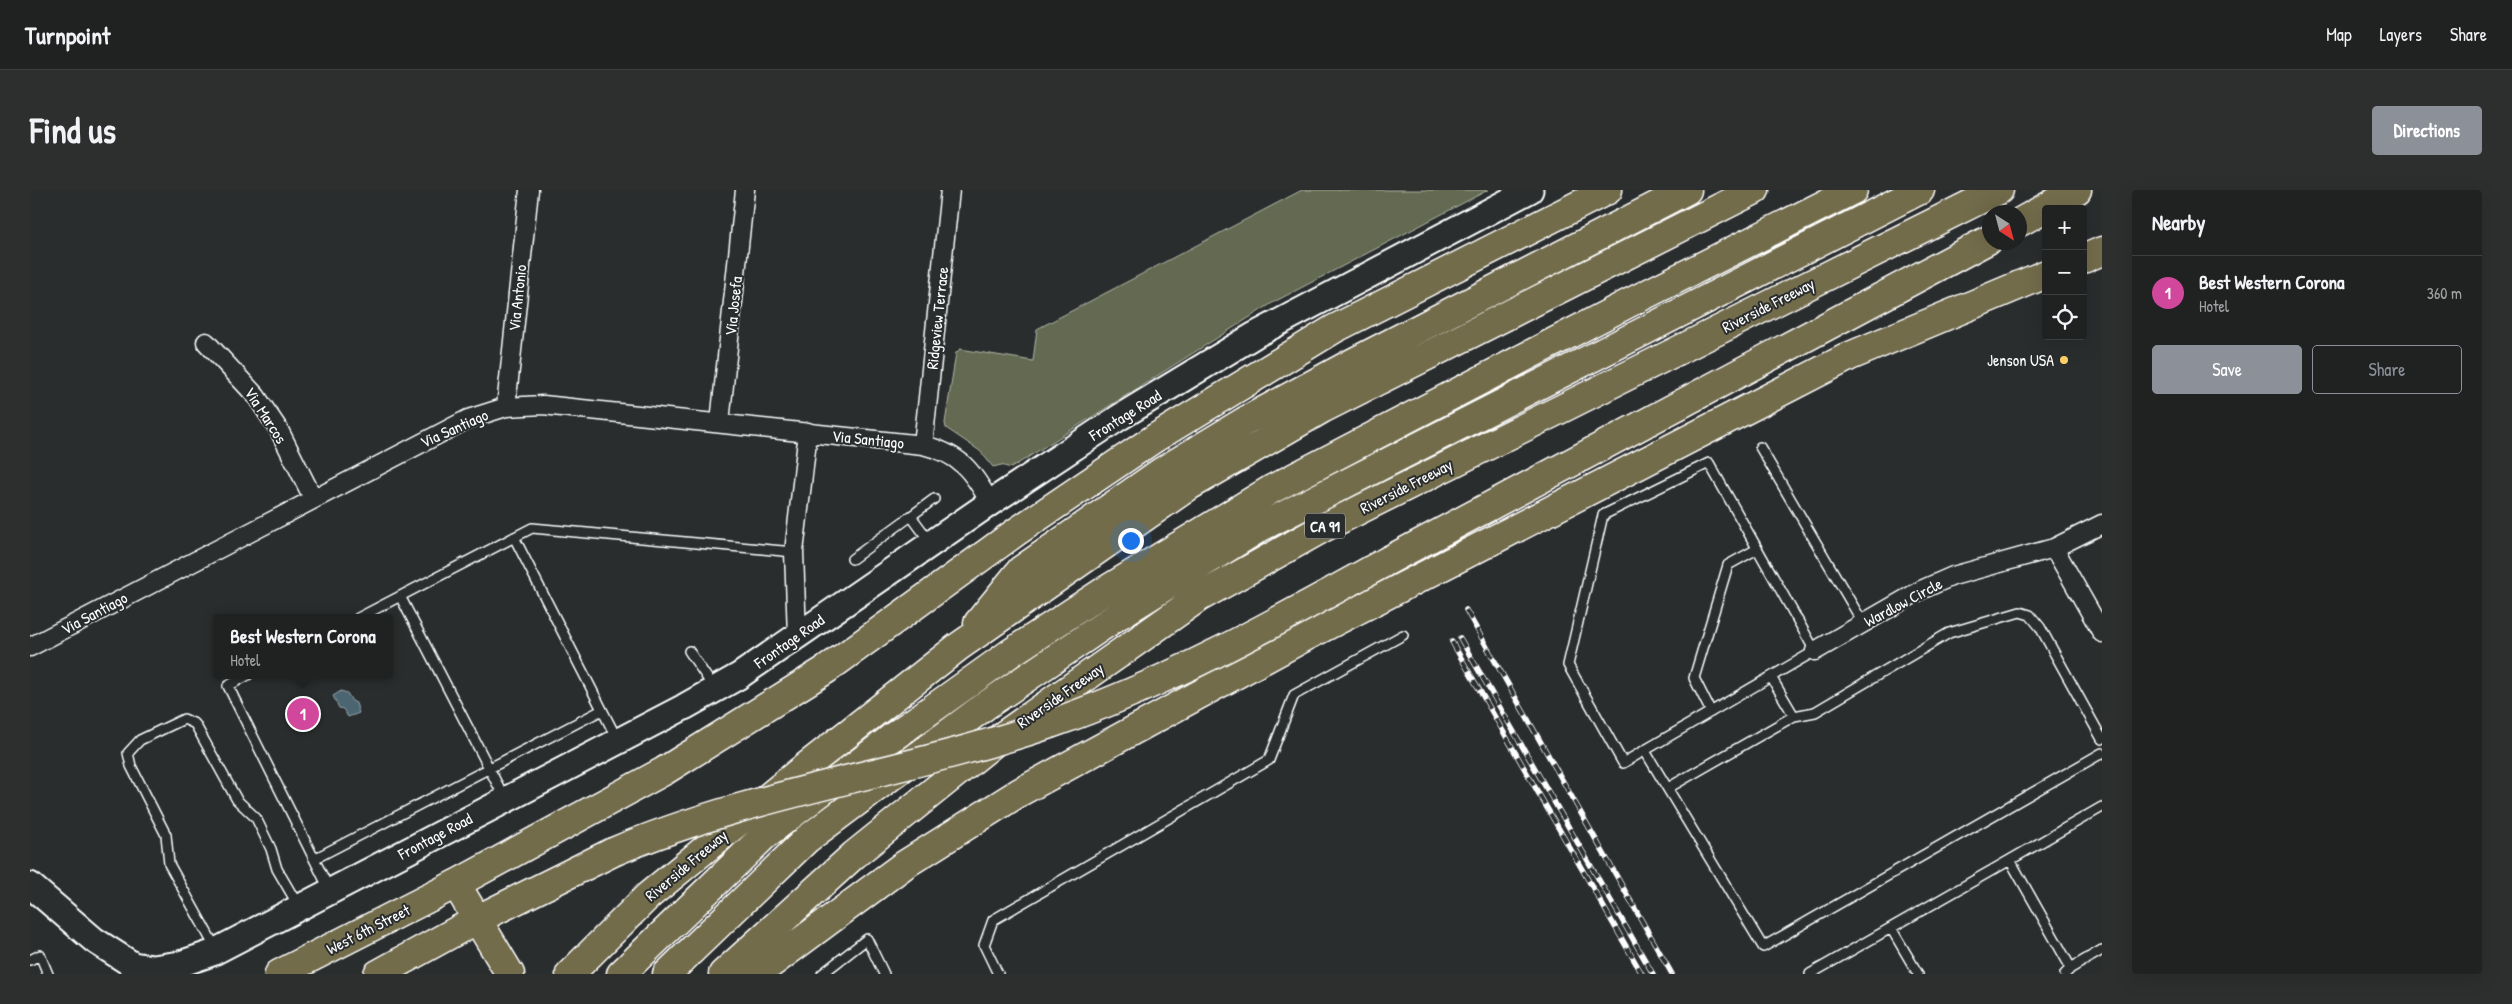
<!DOCTYPE html>
<html lang="en">
<head>
<meta charset="utf-8">
<style>
	:root { --surface:#202222; --page:#2d2f2f; --text:#f1f3f6; --muted:#a2a4a5; --line:#3d3f40; --accent:#8c9099 }
	body { margin:0; font-family:"Patrick Hand",sans-serif; background:var(--page); color:var(--text) }
	.controls { position:absolute; right:15px; top:15px; display:grid; overflow:hidden; border-radius:5px; box-shadow:0 5px 20px #0002 }
	.controls button { width:45px; height:45px; display:grid; place-items:center; padding:0; border:0; border-bottom:1px solid var(--line); background:var(--surface); color:var(--text); font:25px sans-serif }
	.compass { position:absolute; left:1952px; top:15px; width:45px; height:45px; border-radius:50%; background:var(--surface); box-shadow:0 5px 20px #0002; rotate:144deg }
	.you { position:absolute; left:1100px; top:350px; width:18px; height:18px; margin:-12px; border:4px solid #fff; border-radius:50%; background:#1a73e8; box-shadow:0 0 0 8px #1a73e833 }
	.badge { display:grid; place-items:center; width:32px; height:32px; border-radius:50%; background:var(--accent); color:#fff; font-size:16px; font-weight:700 }
	.pin { position:absolute; translate:-50% -50%; border:2px solid #fff; box-shadow:0 1px 5px #0006 }
	.popup { position:absolute; left:183px; top:424px; width:180px; height:65px; box-sizing:border-box; display:grid; place-content:center; border-radius:5px; background:var(--surface); filter:drop-shadow(0 1px 4px #0005); font-size:16px; white-space:nowrap; color:var(--muted) }
	.popup b { font-size:19px; color:var(--text) }
	.popup::after { content:''; position:absolute; left:50%; top:100%; margin-left:-10px; border:10px solid transparent; border-top-color:var(--surface) }
	.list { margin:0; padding:0; list-style:none }
	h2 { display:flex; justify-content:space-between; align-items:center; height:65px; margin:0; padding:0 20px; font-size:21px }
	h2 small { font-size:16px; font-weight:400; color:var(--muted) }
	.list li { display:grid; grid-template-columns:32px 1fr auto; gap:15px; align-items:center; box-sizing:border-box; height:75px; padding:0 20px; border-top:1px solid var(--line) }
	.list b { display:block; font-size:19px; white-space:nowrap }
	.list p { margin:0; font-size:16px; white-space:nowrap; color:var(--muted) }
	.list em { font-size:16px; font-style:normal; color:var(--muted) }
	.actions { display:flex; gap:10px; padding:15px 20px }
	.actions a { flex:1; padding:11px 0; border:1px solid var(--accent); border-radius:5px; text-align:center; font-size:18px; color:var(--accent) }
	.actions .main { background:var(--accent); color:#fff }
	.icon { flex:none; width:28px; height:28px; fill:none; stroke:currentColor; stroke-width:2; stroke-linecap:round; stroke-linejoin:round }
	.map { position:relative; flex:none; width:2072px; height:784px; overflow:hidden; border-radius:5px }
	header { display:flex; align-items:center; gap:30px; box-sizing:border-box; height:70px; padding:0 25px; background:var(--surface); border-bottom:1px solid var(--line) }
	header strong { font-size:24px }
	nav { display:flex; gap:28px; margin-inline-start:auto; font-size:18px }
	.intro { display:flex; align-items:center; justify-content:space-between; box-sizing:border-box; height:120px; padding:0 30px }
	h1 { margin:0; font-size:35px }
	.button { padding:12px 22px; border-radius:5px; background:var(--accent); color:#fff; font-size:18px; font-weight:700 }
	main { display:flex; gap:30px; padding:0 30px }
	aside { flex:1; background:var(--surface); border-radius:5px; box-shadow:0 5px 20px #0002 }
	.map>svg:first-child { display:block }
	.green { fill:#646b51; stroke:#b2b5a8 }
	.water { fill:#4c6571; stroke:#94a3aa }
	.lines { fill:none; stroke-linecap:round; stroke-linejoin:round }
	.lane-casing { stroke:#fff; stroke-width:12 }
	.street-casing { stroke:#fff; stroke-width:21 }
	.secondary-casing { stroke:#fff; stroke-width:29 }
	.primary-casing { stroke:#fff; stroke-width:31 }
	.highway-casing { stroke:#fff; stroke-width:31 }
	.lane { stroke:#2a2d2e; stroke-width:9 }
	.street { stroke:#2a2d2e; stroke-width:18 }
	.secondary { stroke:#2a2d2e; stroke-width:25 }
	.primary { stroke:#736c4b; stroke-width:28 }
	.highway { stroke:#736c4b; stroke-width:28 }
	.rail-casing { stroke:#fff; stroke-width:5.5 }
	.rail { stroke:#2a2d2e; stroke-width:4; stroke-dasharray:11; stroke-linecap:butt }
	.highway-bridge-casing { stroke:#fff; stroke-width:31; stroke-linecap:butt }
	.highway-bridge { stroke:#736c4b; stroke-width:28 }
	.poi-dot { fill:#ffd166; stroke:#2a2d2e; stroke-width:2 }
	.labels { text-anchor:middle; dominant-baseline:central; stroke-width:4; stroke-linejoin:round; paint-order:stroke }
	.shield { fill:#2a2d2e; stroke:#bfc0c0; stroke-width:1 }
	.shield-label { font-size:15px; font-weight:bold; fill:#fff }
	.street-label { font-size:16px; fill:#fff; stroke:#2a2d2e }
	.poi-label { font-size:16px; fill:#fff; stroke:#2a2d2e; text-anchor:end }
</style>
</head>
<body>
<header>
<strong>Turnpoint</strong>
<nav><a>Map</a><a>Layers</a><a>Share</a></nav>
</header>
<div class="intro"><h1>Find us</h1><a class="button">Directions</a></div>
<main>
<div class="map">
<svg width="2072" height="784" viewBox="0 0 2072 784">
	<rect width="100%" height="100%" fill="#2a2d2e"/>
	<filter id="ink" filterUnits="userSpaceOnUse"><feTurbulence type="fractalNoise" baseFrequency=".02" numOctaves="2"/><feDisplacementMap in="SourceGraphic" scale="10" xChannelSelector="R" yChannelSelector="G"/><feConvolveMatrix kernelMatrix="1 2 1 2 8 2 1 2 1" color-interpolation-filters="sRGB"/></filter>
	<g filter="url(#ink)">
		<!-- green -->
		<path class="green" d="M1272 0H1458L1244 112 981 278 971 275 963 277 950 261 916 238 915 233 926 163 930 159 1003 171 1007 139Z"/>
		<!-- water -->
		<path class="water" d="M311 501 317 503 322 511 326 513 329 523 318 527 313 519 309 518 303 506Z"/>
		<g class="lines">
			<defs>
				<path id="lane" d="M1730 257 1833 433
					M1679 273 1785 461 1593 573 1538 475 1573 325Z
					M881 326 904 309
					M484 347 588 551
					M822 369 881 326 901 353
					M370 406 475 609
					M328 428 502 338 764 362
					M659 461 684 498
					M218 485 198 496 300 701
					M1741 487 1764 526
					M1681 522 1664 488 1698 375 1727 359
					M1615 561 1733 757 2072 563
					M1638 598 1764 526 1785 522 1919 443 1990 422 2000 425 2010 437 2072 549
					M284 669 572 520
					M1861 738 1888 784
					M186 759 139 674 136 645 101 576 98 563 110 550 154 529 165 534 207 610 226 628 241 659 247 679 269 717
					M0 770 10 765 18 784
					M2041 778 1980 670 2072 617
					M792 784 837 749 854 784
					M968 784 954 755 963 730 1239 570 1264 505 1373 445
					M1780 784 1980 670
					M2035 784 2041 778 2072 760"/>
				<path id="street" d="M176 152 226 206 249 240 283 308
					M476 217 499 0
					M690 232 715 0
					M893 255 920 0
					M2024 358 2072 443
					M767 446 764 362 778 242
					M0 457 438 229 476 217 513 215 893 255C930 264 943 281 960 313
					M1785 461 1891 400 1923 386 2024 358 2072 334"/>
				<path id="secondary" d="M0 695 64 750 103 775 123 778 150 774 182 763 654 517 709 486 960 313 1090 227 1225 145 1500 0"/>
				<path id="primary" d="M249 784 426 694 480 784
					M348 784 448 729"/>
				<path id="highway" d="M1990 32 2047 0
					M2053 69 2072 61
					M1359 370 1960 49
					M948 433 991 380 1131 282 1215 231 1322 173 1657 0
					M426 694 634 581 797 479 986 342 1125 248 1304 139 1578 0
					M448 729 583 662
					M540 784 618 706 769 582 928 457 1159 296 1292 219 1725 0
					M591 784 735 645 860 549 979 464 1073 402 1242 299 1597 114 1823 0
					M637 784 777 649 955 516 1089 425 1229 338 1890 0
					M693 784 824 665 971 547 1168 408 1293 338 1969 0
					M727 784 874 675 990 602 1275 447 1820 166 2016 84"/>
			</defs>
			<!-- lane casing -->
			<use href="#lane" class="lane-casing"/>
			<!-- street casing -->
			<use href="#street" class="street-casing"/>
			<!-- secondary casing -->
			<use href="#secondary" class="secondary-casing"/>
			<!-- primary casing -->
			<use href="#primary" class="primary-casing"/>
			<!-- highway casing -->
			<use href="#highway" class="highway-casing"/>
			<!-- lane -->
			<use href="#lane" class="lane"/>
			<!-- street -->
			<use href="#street" class="street"/>
			<!-- secondary -->
			<use href="#secondary" class="secondary"/>
			<!-- primary -->
			<use href="#primary" class="primary"/>
			<!-- highway -->
			<use href="#highway" class="highway"/>
			<defs>
				<path id="rail" d="M1436 420 1642 784
					M1430 448 1623 784
					M1422 452 1612 784"/>
			</defs>
			<!-- rail casing -->
			<use href="#rail" class="rail-casing"/>
			<!-- rail -->
			<use href="#rail" class="rail"/>
			<defs>
				<path id="highway-bridge" d="M583 662C723 602 876 583 1020 534 1139 493 1249 431 1359 370"/>
			</defs>
			<!-- highway-bridge casing -->
			<use href="#highway-bridge" class="highway-bridge-casing"/>
			<!-- highway-bridge -->
			<use href="#highway-bridge" class="highway-bridge"/>
		</g>
	</g>
	<!-- markers -->
	<circle class="poi-dot" cx="2034" cy="170" r="5"/>
	<g class="labels">
		<!-- shield labels -->
		<rect class="shield" x="1275" y="323.5" width="40" height="25" rx="4"/>
		<g class="shield-label">
			<text x="1295" y="336">CA 91</text>
		</g>
		<!-- street labels -->
		<g class="street-label">
			<text transform="translate(487 108) rotate(-84)">Via Antonio</text>
			<text transform="translate(1738 115) rotate(-27)">Riverside Freeway</text>
			<text transform="translate(703 116) rotate(-84)">Via Josefa</text>
			<text transform="translate(907 128) rotate(-84)">Ridgeview Terrace</text>
			<text transform="translate(236 225) rotate(57)">Via Marcos</text>
			<text transform="translate(1095 225) rotate(-32)">Frontage Road</text>
			<text transform="translate(424 238) rotate(-24)">Via Santiago</text>
			<text transform="translate(838 249) rotate(6)">Via Santiago</text>
			<text transform="translate(1376 296) rotate(-27)">Riverside Freeway</text>
			<text transform="translate(1873 412) rotate(-28)">Wardlow Circle</text>
			<text transform="translate(64 423) rotate(-28)">Via Santiago</text>
			<text transform="translate(759 451) rotate(-35)">Frontage Road</text>
			<text transform="translate(1030 505) rotate(-35)">Riverside Freeway</text>
			<text transform="translate(405 646) rotate(-28)">Frontage Road</text>
			<text transform="translate(656 675) rotate(-40)">Riverside Freeway</text>
			<text transform="translate(338 739) rotate(-27)">West 6th Street</text>
		</g>
		<!-- poi labels -->
		<g class="poi-label">
			<text x="2024" y="170">Jenson USA</text>
		</g>
	</g>
</svg>
<div class="controls">
<button>+</button>
<button>−</button>
<button><svg class="icon" aria-label="locate" viewBox="0 0 24 24"><circle cx="12" cy="12" r="6"/><path d="M12 2v4M12 18v4M2 12h4M18 12h4"/></svg></button>
</div>
<svg class="compass" viewBox="-18 -18 36 36"><path d="M0-13l5 13h-10z" fill="#e53935"/><path d="M0 13l5-13h-10z" fill="#a2a4a5"/></svg>
<div class="you"></div>
<div class="pin badge" style="left:273px;top:524px;background:#d1479c">1</div>
<div class="popup"><b>Best Western Corona</b>Hotel</div>
</div>
<aside>
<h2>Nearby<small></small></h2>
<ul class="list">
<li><span class="badge" style="background:#d1479c">1</span><div><b>Best Western Corona</b><p>Hotel</p></div><em>360 m</em></li>
</ul>
<div class="actions"><a class="main">Save</a><a>Share</a></div>
</aside>
</main>
</body>
</html>
